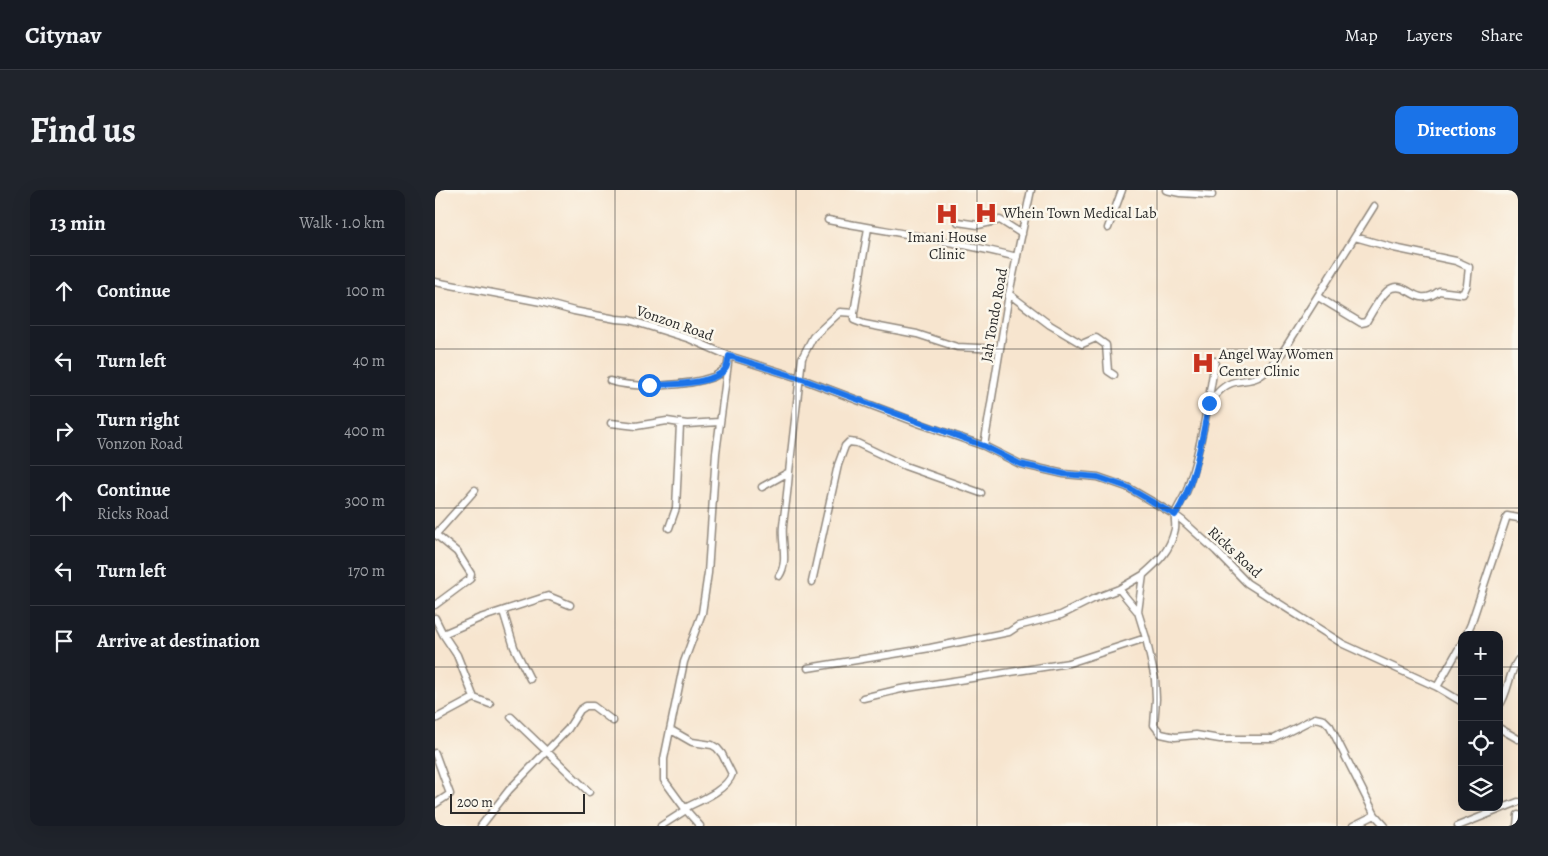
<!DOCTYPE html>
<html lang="en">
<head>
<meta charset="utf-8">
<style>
	:root { --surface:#171b24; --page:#20242c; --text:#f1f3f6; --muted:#9ea1a6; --line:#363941; --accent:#1a73e8 }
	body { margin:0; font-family:Alegreya,serif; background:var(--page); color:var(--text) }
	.controls { position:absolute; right:15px; bottom:15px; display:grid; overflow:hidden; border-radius:10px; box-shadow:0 5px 20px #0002 }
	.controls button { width:45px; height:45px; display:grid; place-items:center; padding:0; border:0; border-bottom:1px solid var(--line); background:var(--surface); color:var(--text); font:25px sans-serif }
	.scale { position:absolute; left:15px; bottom:12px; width:135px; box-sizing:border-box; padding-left:5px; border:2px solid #2b2b2b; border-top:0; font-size:14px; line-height:18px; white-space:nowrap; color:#2b2b2b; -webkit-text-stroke:4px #fbf7ec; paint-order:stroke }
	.stop { position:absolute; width:15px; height:15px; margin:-11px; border:4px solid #1a73e8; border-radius:50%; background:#fff }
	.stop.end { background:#1a73e8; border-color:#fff; box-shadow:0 1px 5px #0008 }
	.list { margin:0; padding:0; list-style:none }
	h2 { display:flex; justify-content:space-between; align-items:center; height:65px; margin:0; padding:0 20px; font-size:21px }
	h2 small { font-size:16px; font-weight:400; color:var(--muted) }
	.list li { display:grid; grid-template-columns:32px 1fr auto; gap:15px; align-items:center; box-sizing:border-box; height:70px; padding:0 20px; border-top:1px solid var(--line) }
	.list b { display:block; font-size:19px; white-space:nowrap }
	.list p { margin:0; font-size:16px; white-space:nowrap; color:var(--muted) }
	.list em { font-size:16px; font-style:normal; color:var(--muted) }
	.icon { flex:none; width:28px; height:28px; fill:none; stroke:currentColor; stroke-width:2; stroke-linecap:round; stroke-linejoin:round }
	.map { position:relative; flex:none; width:1083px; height:636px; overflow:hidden; border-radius:10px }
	header { display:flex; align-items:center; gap:30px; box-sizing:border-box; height:70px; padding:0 25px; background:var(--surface); border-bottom:1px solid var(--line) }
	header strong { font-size:24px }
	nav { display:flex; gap:28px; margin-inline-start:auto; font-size:18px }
	.intro { display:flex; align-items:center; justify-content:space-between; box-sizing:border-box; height:120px; padding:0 30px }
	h1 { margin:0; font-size:35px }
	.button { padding:12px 22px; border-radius:10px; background:var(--accent); color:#fff; font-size:18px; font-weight:700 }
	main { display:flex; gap:30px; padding:0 30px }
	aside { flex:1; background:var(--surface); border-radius:10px; box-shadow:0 5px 20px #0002 }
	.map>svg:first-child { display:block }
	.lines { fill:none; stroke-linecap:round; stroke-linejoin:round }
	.minor-casing { stroke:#91887d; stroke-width:9 }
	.minor { stroke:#fff; stroke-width:6 }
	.route { stroke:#1a73e8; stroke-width:6 }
	.grid { fill:none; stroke:#2b2b2b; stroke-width:1; stroke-opacity:0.55 }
	.labels { text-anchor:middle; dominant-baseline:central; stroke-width:5; stroke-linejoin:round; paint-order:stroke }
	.poi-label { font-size:15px; fill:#2b2b2b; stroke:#fbf7ec; text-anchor:start }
	.street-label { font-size:15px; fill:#2b2b2b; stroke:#fbf7ec }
</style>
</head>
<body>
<header>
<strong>Citynav</strong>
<nav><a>Map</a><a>Layers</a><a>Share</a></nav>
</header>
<div class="intro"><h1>Find us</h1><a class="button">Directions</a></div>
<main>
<aside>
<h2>13 min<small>Walk · 1.0 km</small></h2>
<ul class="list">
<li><svg class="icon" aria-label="ahead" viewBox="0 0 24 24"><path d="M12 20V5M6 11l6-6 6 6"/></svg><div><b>Continue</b></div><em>100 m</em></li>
<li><svg class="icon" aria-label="left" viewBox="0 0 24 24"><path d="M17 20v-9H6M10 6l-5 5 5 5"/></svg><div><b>Turn left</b></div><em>40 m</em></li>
<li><svg class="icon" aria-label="right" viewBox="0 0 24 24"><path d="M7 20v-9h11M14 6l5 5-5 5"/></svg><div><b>Turn right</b><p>Vonzon Road</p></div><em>400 m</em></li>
<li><svg class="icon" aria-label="ahead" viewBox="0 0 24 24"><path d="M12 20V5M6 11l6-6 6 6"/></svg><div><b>Continue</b><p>Ricks Road</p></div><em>300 m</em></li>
<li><svg class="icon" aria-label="left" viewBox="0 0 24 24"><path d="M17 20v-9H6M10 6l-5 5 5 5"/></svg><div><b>Turn left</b></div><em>170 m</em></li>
<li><svg class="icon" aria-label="arrive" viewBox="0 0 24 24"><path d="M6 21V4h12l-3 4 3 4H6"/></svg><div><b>Arrive at destination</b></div></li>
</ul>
</aside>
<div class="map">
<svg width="1083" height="636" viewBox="0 0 1083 636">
	<rect width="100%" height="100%" fill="#fbf7ec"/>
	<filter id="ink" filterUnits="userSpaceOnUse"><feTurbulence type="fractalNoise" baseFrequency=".02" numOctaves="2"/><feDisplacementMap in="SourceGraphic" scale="10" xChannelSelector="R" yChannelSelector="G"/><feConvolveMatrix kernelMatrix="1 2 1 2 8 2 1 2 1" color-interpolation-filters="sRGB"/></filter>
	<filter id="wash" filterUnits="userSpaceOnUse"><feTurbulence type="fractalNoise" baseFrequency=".0096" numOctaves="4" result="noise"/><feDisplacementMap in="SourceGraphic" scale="20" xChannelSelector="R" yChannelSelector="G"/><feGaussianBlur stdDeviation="1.12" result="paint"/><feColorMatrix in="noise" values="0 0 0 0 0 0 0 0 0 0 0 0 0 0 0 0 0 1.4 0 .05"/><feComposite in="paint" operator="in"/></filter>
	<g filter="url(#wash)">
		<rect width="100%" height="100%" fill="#f7e5cf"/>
	</g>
	<g filter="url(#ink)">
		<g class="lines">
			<defs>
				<path id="minor" d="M731 0 745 3 777 5
					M393 30C456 42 520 51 582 67
					M523 32 543 35 565 30 587 44
					M673 38 687 0
					M0 92 106 112 139 121 181 129 194 130 255 149 294 166 364 188 486 234 549 256 585 274 629 284 663 287 692 297 740 325 748 331 781 361 812 393 908 454 1002 497 1027 512
					M574 104 615 135 647 154 661 148 671 155 673 181 679 185
					M883 107 926 133 931 132C936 124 948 101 957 98 974 92 981 119 1004 101L1028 104 1032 95 1034 77 1021 71 959 58 920 47
					M419 123 433 38
					M175 191C201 199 253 196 278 187 283 185 287 181 291 178
					M775 212C782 203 788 195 800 192 808 190 815 191 823 187 832 182 838 175 844 168L939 16
					M176 233 201 236 232 231 252 234 284 232
					M549 256 574 104 596 0
					M327 297 354 282 367 168 378 147 405 122 419 123V130L429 134 482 144 522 157 565 159
					M234 338 241 318 245 234
					M0 344 22 362 36 384 35 389 0 415
					M0 345 40 300
					M344 386C354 371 346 353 348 336 350 318 353 300 354 282
					M377 392 403 275 410 256 414 252 422 253 470 276 546 303
					M684 399 703 422 711 448 720 489 721 509 719 535 726 544 740 547 761 545 785 549H839L880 528 889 530 895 536 940 625 950 636
					M68 421 79 457 95 489
					M703 422 708 385C724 371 735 361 740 339 741 334 739 328 740 324 743 316 749 308 752 300 766 258 773 215 780 171
					M0 428 8 444 22 465 39 508 55 514
					M8 444 45 428 113 406 135 415
					M1031 445 1036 434 1072 326 1083 328
					M373 478 495 458 574 442 583 436 626 425 658 409 684 399 708 385
					M1002 497 1027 453
					M428 508 466 499 634 473 711 448
					M1064 516C1074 502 1073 484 1083 470
					M76 527 154 602
					M0 529 39 508
					M1064 538 1083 549
					M236 540 257 552 277 555 282 558 287 564 297 584C292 600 264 611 250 618
					M0 563 15 604 0 614
					M251 620 229 590V569L249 472 267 423 273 383 281 263 294 166
					M46 636 74 600 133 539 145 520 151 516H158L178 531
					M226 636 251 620 265 636
					M918 636 940 625
					M1023 636 1083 612
					M1082 636 1083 625"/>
			</defs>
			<!-- minor casing -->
			<use href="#minor" class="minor-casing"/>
			<!-- minor -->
			<use href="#minor" class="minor"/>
		</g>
	</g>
	<g class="lines" filter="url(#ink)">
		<!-- route -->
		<path class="route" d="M214 195C232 195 280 195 291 178 293 175 293 169 294 166L364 188 549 256 585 274 629 284 663 287 692 297 740 325C761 293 766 250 774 213"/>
	</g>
	<!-- grid -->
	<path class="grid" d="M180 0V636M361 0V636M542 0V636M722 0V636M902 0V636M0 159H1083M0 318H1083M0 477H1027M1064 477H1083"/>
	<!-- icons -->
	<defs>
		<symbol id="hospital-bare" viewBox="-9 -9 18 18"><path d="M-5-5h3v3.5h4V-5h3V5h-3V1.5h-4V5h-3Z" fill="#c8321e" stroke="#fbf7ec" stroke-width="2.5" paint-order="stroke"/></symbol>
	</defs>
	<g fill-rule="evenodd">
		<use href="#hospital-bare" x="535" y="7" width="32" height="32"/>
		<use href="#hospital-bare" x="496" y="8" width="32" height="32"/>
		<use href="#hospital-bare" x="752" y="157" width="32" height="32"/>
	</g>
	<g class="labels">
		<!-- poi labels -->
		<g class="poi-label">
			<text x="568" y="23">Whein Town Medical Lab</text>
			<text x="512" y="47" text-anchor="middle">Imani House<tspan x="512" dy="17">Clinic</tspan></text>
			<text x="784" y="164">Angel Way Women<tspan x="784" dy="17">Center Clinic</tspan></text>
		</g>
		<!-- street labels -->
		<g class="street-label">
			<text transform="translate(559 125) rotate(-80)">Jah Tondo Road</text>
			<text transform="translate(240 133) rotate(19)">Vonzon Road</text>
			<text transform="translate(800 362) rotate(43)">Ricks Road</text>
		</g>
	</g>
</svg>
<div class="controls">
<button>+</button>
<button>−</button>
<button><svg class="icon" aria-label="locate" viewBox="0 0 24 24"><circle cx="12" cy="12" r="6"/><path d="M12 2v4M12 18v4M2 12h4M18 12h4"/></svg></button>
<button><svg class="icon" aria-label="layers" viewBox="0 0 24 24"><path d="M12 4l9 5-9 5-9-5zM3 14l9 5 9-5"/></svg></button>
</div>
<div class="scale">200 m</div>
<div class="stop" style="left:214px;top:195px"></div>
<div class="stop end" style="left:774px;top:213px"></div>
</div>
</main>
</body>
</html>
